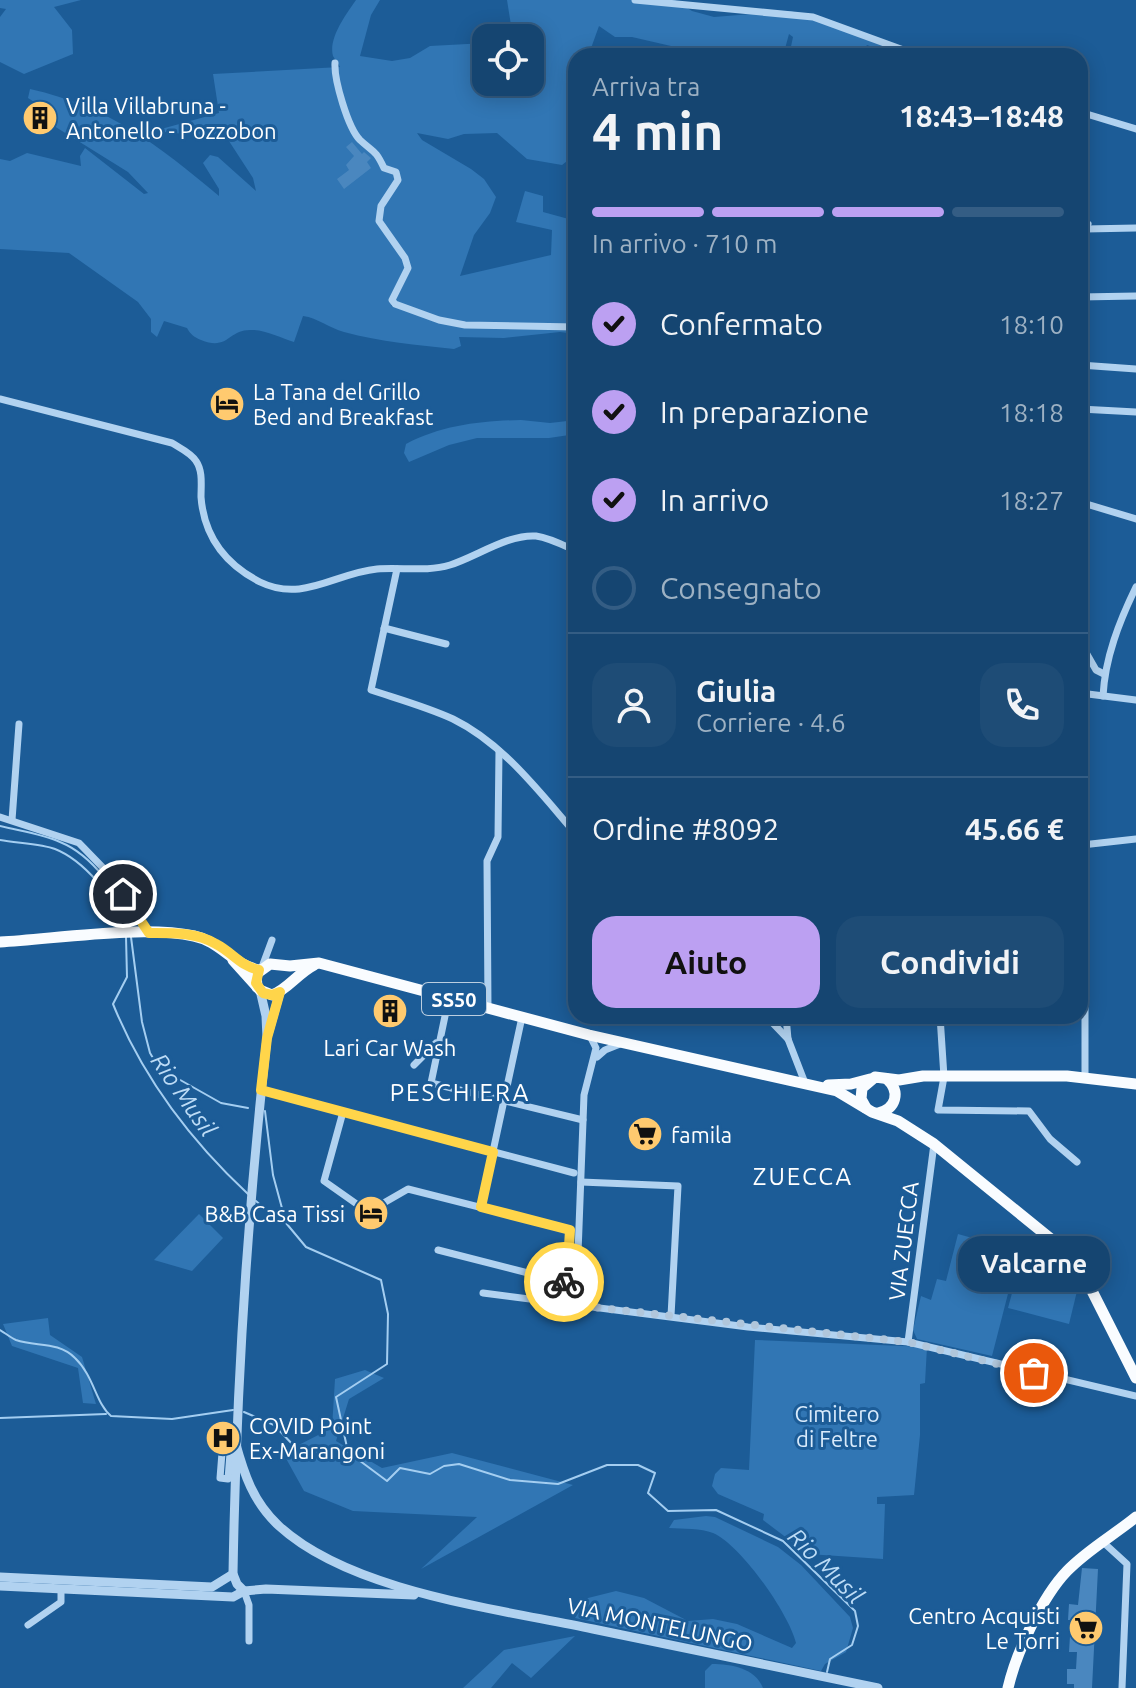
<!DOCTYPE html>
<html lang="it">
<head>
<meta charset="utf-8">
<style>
	body { margin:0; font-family:Ubuntu,sans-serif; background:#1e4c76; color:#f1f3f6; height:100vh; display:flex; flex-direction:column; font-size:30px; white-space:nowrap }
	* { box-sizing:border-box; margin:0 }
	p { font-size:26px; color:#9db1c3 }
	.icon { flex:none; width:44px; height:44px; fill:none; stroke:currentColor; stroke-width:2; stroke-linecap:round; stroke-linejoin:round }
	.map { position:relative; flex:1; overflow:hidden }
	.drawer { position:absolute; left:568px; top:48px; width:520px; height:976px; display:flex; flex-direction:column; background:#154571; border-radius:24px; box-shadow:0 4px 20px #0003,0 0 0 2px #345d84 }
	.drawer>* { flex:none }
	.buttons { position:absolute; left:472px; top:24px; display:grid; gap:16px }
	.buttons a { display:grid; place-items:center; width:72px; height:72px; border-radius:16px; background:#154571; box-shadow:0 4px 20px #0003,0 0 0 2px #345d84; font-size:40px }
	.pin { position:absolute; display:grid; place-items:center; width:68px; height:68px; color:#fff; margin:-34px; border:4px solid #fff; border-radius:50%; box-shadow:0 2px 8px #0007 }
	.courier { position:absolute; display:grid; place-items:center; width:80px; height:80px; margin:-40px; border:6px solid #ffd54a; border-radius:50%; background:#fff; color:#222; box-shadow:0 2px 10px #0007 }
	.bubble { position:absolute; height:56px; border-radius:24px; background:#154571; box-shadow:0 4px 20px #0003,0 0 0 2px #345d84; font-size:26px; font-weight:700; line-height:56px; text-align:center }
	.overview em { font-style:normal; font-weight:700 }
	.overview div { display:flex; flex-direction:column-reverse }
	.overview { display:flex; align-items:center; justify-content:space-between; height:136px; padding:0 24px }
	h1 { font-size:52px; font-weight:700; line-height:60px }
	.bar { display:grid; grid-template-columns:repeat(4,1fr); gap:12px 8px; align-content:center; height:96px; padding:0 24px }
	.bar i { height:10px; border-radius:6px; background:#345d84 }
	.bar .current { background:#bca0f2 }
	.bar p { grid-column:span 4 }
	.line { display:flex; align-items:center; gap:20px; padding:0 24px; border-top:2px solid #345d84 }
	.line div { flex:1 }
	.round { display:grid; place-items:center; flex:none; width:84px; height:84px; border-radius:24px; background:#1e4c76 }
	ol { padding:0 24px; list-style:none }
	li { display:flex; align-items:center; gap:24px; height:88px }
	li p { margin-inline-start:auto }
	li .icon { padding:8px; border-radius:50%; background:#bca0f2; color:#111; stroke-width:4 }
	li:last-child { color:#9db1c3 }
	li i { width:44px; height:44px; border:4px solid #345d84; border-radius:50% }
	.button { display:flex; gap:16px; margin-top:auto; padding:16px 24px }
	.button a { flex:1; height:92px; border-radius:24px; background:#bca0f2; color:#111; font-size:32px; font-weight:700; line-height:92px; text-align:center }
	.button a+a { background:#1e4c76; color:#f1f3f6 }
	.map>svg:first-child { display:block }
</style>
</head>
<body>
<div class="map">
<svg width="1136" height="1688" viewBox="0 0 1136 1688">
	<rect width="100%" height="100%" fill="#1c5c97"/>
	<g fill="#3176b4">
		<polygon points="0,0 81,0 54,7 72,30 73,54 24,74 0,62 0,17 6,9 0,8"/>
		<path d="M356,0H380L371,15L360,56L392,61L410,58L430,46L486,43V82H530V38H513L507,0H675L692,11L714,17L791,11L925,56H897L867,45L860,56H789L793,37L789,34L783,56H695L671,46L632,37H615L599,26L590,51L597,56H576V154L562,165L527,159L497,133L464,134L448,139L417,133L422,140L471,169L484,179L496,197L490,213L474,235L460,276L551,255L552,230L516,222L525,191L543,196V212L576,221V326C531,322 428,332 393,301L391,306L472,326L576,328V334L560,332L504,338L459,337L461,346L454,349C417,345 381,342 344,332C329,328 318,318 303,316L294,342C281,338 264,329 250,330C228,330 228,351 201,340C194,337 191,335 187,328L164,321L157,337L151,332V319L138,302L69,253L0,249V159L10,161L27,153L81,166L80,156L85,148L144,194L148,193L128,172L54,126L56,116L28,98L30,89C110,107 158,145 219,196V189L203,163L210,155L218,157L256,191L253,178L227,138L154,131L219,113L213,74L340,67C338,63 335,60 333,56C328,38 347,13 356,0Z"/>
		<path d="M521,420L550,423L576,420V434L549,438H477L449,445L409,462L404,453L406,444C442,425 481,421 521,420Z"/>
		<polygon points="199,1214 223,1238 192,1271 154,1260"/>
		<polygon points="958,1234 1019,1251 992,1356 917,1339 913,1330 921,1296 931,1300 937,1279 946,1281"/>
		<polygon points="1019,1267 1076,1283 1078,1287 1069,1324 1008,1308"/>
		<polygon points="48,1318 50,1335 82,1357 96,1404 83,1403 78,1368 12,1346 3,1324"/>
		<polygon points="755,1340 927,1347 925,1383 920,1384 920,1435 914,1495 877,1497 877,1504 885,1504 883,1559 808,1554 763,1520 764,1514 718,1494 712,1486 715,1474 721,1468 749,1470"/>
		<polygon points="365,1370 384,1378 349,1399 336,1441 382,1468 452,1453 573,1485 421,1569 477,1517 353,1511 304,1491 283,1453 332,1428 335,1379"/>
		<path d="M706,1516L715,1517L778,1547L801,1565L850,1617L853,1628L846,1652L825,1664L821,1671L575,1618L588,1598L616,1591L644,1598L688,1621L713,1619L737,1624L792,1648L796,1643C789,1614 741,1545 713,1533C701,1528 683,1529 669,1528L674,1520Z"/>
		<polygon points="575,1636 531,1678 512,1663 491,1688 463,1688 504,1650"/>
		<path d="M712,1664C731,1664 755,1668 763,1688H705V1671Z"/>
	</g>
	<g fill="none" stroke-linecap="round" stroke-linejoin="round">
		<g stroke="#a4cef1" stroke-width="2">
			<path d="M0,826C20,831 42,834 60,842C92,855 121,894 129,926"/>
			<path d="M0,840C16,843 42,844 55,849C83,860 116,898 124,927"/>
			<path d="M126,937L127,977L113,1004C143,1078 190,1140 248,1194"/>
			<polyline points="131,937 142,1022 150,1053 159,1068 221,1103 248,1108"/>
			<polyline points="265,1111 273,1175 286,1223"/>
			<polyline points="256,1201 278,1221 286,1223 306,1247 381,1280 388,1314 387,1364 336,1397 348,1452 387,1481 400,1468 430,1474 444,1466 459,1464 510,1480 558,1484 607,1465 638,1465 655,1473 648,1493 668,1511 716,1510 783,1541 855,1611 858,1626 852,1645 830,1659 827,1672"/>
			<path d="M0,1330C5,1333 11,1338 16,1340C36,1347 58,1341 75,1358C94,1376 96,1404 111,1416L172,1419L233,1410"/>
			<polyline points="244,1412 274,1425 297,1449 348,1450"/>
			<polyline points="0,1418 106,1414"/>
		</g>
	</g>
	<g fill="#4a87bf">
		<polygon points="29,105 51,117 44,130 31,122 32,119 24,114"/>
		<polygon points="352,142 362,154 364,152 371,158 367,162 371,168 344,189 337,179 349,170 346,165 354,156 346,147"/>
		<polygon points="1082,1568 1098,1569 1092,1688 1074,1688 1074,1684 1067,1684 1067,1669 1076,1669 1077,1652 1069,1652 1070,1636 1077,1637 1078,1620 1068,1620 1069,1604 1078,1605"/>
	</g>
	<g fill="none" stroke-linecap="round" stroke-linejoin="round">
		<g stroke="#b1d2f0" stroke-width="7">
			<polyline points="635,0 813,17 920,56"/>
			<path d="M335,63C334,80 348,128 360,140C374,153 375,149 384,168L396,172L398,180L381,206L379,221L405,258L408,268L392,300L395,304L439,320L465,325L576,327"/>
			<polyline points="1080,112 1136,129"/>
			<polyline points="1080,219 1088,224 1080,237"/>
			<polyline points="1085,229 1136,228"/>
			<polyline points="1080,297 1136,296"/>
			<polyline points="1080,365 1136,369"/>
			<path d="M0,399L172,443C180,448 191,453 196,461C203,471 201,485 201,497C204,536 225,564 260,582C303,603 335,573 377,569C401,567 427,572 450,565C476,557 508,534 536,536C550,538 563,545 576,551"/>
			<polyline points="1080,409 1136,412"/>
			<polyline points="1080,502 1136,519"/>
			<path d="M397,569L371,690C398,699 427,707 453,719C504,744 540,793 576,834"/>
			<polyline points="384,628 446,644"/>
			<polyline points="1080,642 1096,670 1104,674"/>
			<polyline points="1080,693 1136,700"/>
			<path d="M1103,696C1105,658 1119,622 1136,587"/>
			<polyline points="0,817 79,843 110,875 149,933"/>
			<polyline points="12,820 19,724"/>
			<polyline points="1082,845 1136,839"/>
			<polyline points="262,967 272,940"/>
			<polyline points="449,997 431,1083 583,1120"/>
			<polyline points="488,1008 487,861 498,837 499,751"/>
			<polyline points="766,1016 788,1039"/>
			<polyline points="786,1016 788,1039 805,1083"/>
			<polyline points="940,1016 944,1077 938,1110 1029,1111 1050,1139 1077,1162"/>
			<polyline points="597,1057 605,1050 620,1044"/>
			<polyline points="414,1065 436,1043"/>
			<polyline points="1085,1078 1085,845"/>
			<polyline points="261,1090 574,1173"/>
			<polyline points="343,1112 324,1181 368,1212 408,1189 570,1230 567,1279 559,1288"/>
			<polyline points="581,1182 678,1186 671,1316"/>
			<polyline points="481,1207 522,1017"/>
			<polyline points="438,1250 536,1275 559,1288 565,1304"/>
			<polyline points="483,1293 748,1327 908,1342 1136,1396"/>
			<polyline points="576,1306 584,1095 596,1048 590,1036"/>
			<polyline points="908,1342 934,1144"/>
			<polyline points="231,1441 228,1479 220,1478 223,1440 235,1441"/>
			<polyline points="1104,1543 1127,1564 1122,1688"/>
			<polyline points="244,1591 249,1605 249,1641"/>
			<polyline points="28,1625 61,1602 61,1589"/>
		</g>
		<g stroke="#b1d2f0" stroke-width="9">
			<polyline points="269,1031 280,992"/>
			<path d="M235,1441C244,1474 253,1502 279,1526C351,1592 499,1609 593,1629C688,1648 783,1668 878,1688"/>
			<polyline points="0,1577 212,1587 233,1574"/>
			<polyline points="0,1586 233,1597 244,1591 266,1589 414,1595"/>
			<path d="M244,1591L237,1584L233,1574C236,1394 247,1216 267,1038L266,1016L260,990"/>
		</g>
		<g stroke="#f9fcff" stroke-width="11">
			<path d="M0,942C55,939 141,925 194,936C220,941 233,965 259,970"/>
			<path d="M233,960L260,990L272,995C287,990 298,973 314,965"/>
			<polyline points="257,987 256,974 270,964 290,966 319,963 589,1035 837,1091 872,1112 898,1121 934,1144 1067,1252 1086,1279 1136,1378"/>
			<polyline points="828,1085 851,1084 870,1079"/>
			<polyline points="866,1108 861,1099 862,1088 875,1077 899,1080 923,1076 1067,1076 1136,1084"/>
			<path d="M878,1113C896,1109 901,1092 887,1079"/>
			<path d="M1008,1688C1016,1653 1042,1597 1067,1571C1087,1550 1114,1535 1136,1517"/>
		</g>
	</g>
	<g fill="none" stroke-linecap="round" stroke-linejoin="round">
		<polyline stroke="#b0c6db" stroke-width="8" stroke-dasharray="0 14.4" points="564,1282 559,1288 565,1304 908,1342 1034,1373"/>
		<path stroke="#ffd54a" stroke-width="10" d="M123,894L149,933C171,933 196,932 216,944C232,952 240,966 259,970L256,983L263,993L272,995L280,992L267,1038L261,1090L493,1152L481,1207L570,1230L567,1279L564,1282"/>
	</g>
	<defs>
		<symbol id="building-disc" viewBox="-11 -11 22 22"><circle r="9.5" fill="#ffca6f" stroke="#1c5c97"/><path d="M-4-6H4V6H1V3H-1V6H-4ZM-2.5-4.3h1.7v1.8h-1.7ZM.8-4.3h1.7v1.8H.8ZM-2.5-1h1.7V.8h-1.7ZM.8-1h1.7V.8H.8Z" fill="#111"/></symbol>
		<symbol id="hotel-disc" viewBox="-11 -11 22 22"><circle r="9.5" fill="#ffca6f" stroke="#1c5c97"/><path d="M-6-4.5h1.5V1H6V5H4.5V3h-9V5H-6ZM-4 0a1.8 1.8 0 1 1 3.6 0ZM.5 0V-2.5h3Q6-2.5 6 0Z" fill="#111"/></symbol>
		<symbol id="supermarket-disc" viewBox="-11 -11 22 22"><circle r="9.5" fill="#ffca6f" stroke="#1c5c97"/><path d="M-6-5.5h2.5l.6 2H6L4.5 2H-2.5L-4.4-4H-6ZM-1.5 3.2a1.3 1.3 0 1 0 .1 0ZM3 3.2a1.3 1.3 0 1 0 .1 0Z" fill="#111"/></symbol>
		<symbol id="hospital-disc" viewBox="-11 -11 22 22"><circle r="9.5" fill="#ffca6f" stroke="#1c5c97"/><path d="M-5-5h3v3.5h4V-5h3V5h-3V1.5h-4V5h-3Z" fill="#111"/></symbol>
	</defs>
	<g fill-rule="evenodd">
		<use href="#building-disc" x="20" y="98" width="40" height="40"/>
		<use href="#hotel-disc" x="207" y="384" width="40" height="40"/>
		<use href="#building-disc" x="370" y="991" width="40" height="40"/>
		<use href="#supermarket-disc" x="625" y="1114" width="40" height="40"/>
		<use href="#hotel-disc" x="351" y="1193" width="40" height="40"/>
		<use href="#hospital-disc" x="203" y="1418" width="40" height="40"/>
		<use href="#supermarket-disc" x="1066" y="1608" width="40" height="40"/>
	</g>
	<g text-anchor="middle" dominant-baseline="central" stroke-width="6" stroke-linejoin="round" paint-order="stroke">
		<rect fill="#1c5c97" stroke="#bbcee0" stroke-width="2" x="422" y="983" width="64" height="32" rx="6"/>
		<g font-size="20" font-weight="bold" fill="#fff">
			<text x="454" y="999">SS50</text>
		</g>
		<g font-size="22" fill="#fff" stroke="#1c5c97" text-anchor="start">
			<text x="66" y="105">Villa Villabruna -<tspan x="66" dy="25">Antonello - Pozzobon</tspan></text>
			<text x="253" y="391">La Tana del Grillo<tspan x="253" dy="25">Bed and Breakfast</tspan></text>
			<text x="390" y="1047" text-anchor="middle">Lari Car Wash</text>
			<text x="671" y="1134">famila</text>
			<text x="345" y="1213" text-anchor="end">B&amp;B Casa Tissi</text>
			<text x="249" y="1425">COVID Point<tspan x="249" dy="25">Ex-Marangoni</tspan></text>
			<text x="1060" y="1615" text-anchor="end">Centro Acquisti<tspan x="1060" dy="25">Le Torri</tspan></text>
		</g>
		<g font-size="22" fill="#fff" stroke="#1c5c97">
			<text transform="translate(903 1241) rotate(-83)">VIA ZUECCA</text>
			<text transform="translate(660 1624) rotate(12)">VIA MONTELUNGO</text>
		</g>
		<g font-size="22" fill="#d8eafb" stroke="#1c5c97">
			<text x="837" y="1413">Cimitero<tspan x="837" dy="25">di Feltre</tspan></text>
		</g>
		<g font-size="24" letter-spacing="2" fill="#fff" stroke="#1c5c97">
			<text x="460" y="1092">PESCHIERA</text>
			<text x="803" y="1176">ZUECCA</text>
		</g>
		<g font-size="24" font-style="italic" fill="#bddcf6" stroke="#1c5c97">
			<text transform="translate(184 1095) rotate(55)">Rio Musil</text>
			<text transform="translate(826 1566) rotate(45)">Rio Musil</text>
		</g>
	</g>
</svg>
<div class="buttons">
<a><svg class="icon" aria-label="locate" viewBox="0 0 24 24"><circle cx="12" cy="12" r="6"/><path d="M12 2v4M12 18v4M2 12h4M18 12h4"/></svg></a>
</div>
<div class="pin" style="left:1034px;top:1373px;background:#ea580c"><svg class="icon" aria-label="bag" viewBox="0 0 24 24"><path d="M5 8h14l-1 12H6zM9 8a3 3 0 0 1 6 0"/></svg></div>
<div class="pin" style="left:123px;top:894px;background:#1f2937"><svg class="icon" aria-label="home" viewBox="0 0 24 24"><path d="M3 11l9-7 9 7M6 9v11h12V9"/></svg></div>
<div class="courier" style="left:564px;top:1282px"><svg class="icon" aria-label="bike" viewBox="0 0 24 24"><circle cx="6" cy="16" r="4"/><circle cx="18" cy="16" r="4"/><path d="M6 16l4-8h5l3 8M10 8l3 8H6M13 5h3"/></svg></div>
<div class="bubble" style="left:958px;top:1236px;width:152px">Valcarne</div>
<section class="drawer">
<div class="overview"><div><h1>4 min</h1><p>Arriva tra</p></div><em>18:43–18:48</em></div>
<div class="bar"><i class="current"></i><i class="current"></i><i class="current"></i><i></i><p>In arrivo · 710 m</p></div>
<ol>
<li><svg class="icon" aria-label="check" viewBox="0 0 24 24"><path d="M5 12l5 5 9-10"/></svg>Confermato<p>18:10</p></li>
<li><svg class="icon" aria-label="check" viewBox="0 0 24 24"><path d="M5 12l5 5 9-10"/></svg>In preparazione<p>18:18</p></li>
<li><svg class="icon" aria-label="check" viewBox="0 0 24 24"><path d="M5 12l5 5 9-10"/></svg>In arrivo<p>18:27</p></li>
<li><i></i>Consegnato</li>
</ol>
<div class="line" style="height:144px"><a class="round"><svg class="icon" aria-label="person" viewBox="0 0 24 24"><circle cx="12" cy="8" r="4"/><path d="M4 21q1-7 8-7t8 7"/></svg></a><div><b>Giulia</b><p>Corriere · 4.6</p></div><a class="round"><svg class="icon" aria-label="phone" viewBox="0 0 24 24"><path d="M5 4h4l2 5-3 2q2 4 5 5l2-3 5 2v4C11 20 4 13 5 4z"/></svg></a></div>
<div class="line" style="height:104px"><div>Ordine #8092</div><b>45.66 €</b></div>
<div class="button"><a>Aiuto</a><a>Condividi</a></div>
</section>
</div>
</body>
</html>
